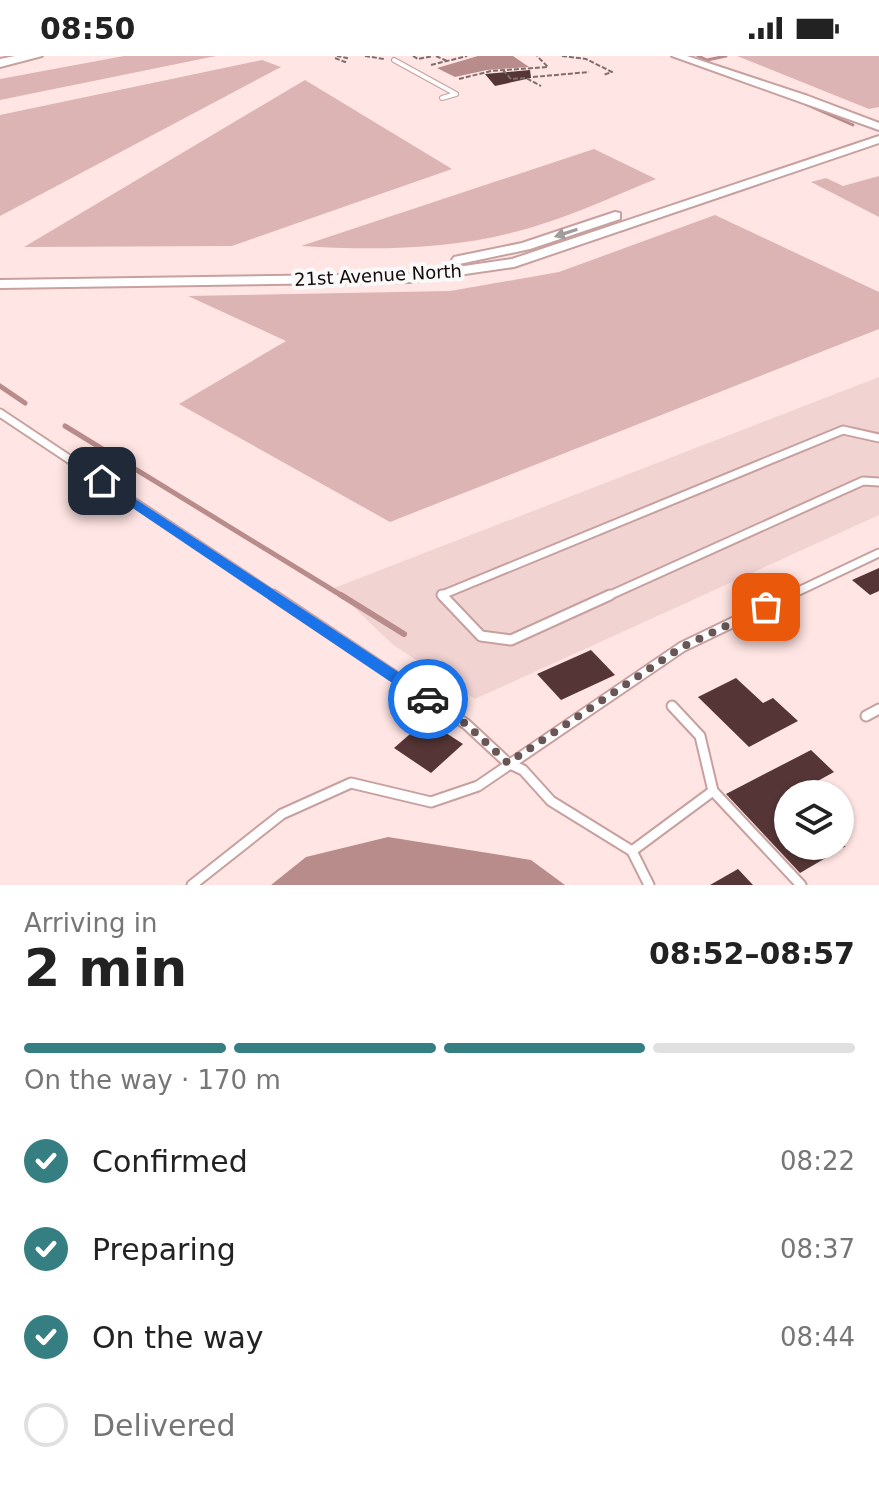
<!DOCTYPE html>
<html lang="en">
<head>
<meta charset="utf-8">
<style>
	body { margin:0; font-family:"DejaVu Sans",sans-serif; background:#f2f2f2; color:#222; height:100vh; display:flex; flex-direction:column; font-size:30px; white-space:nowrap }
	* { box-sizing:border-box; margin:0 }
	p { font-size:26px; color:#767676 }
	.icon { flex:none; width:44px; height:44px; fill:none; stroke:currentColor; stroke-width:2; stroke-linecap:round; stroke-linejoin:round }
	.map { position:relative; height:829px; overflow:hidden }
	.sheet { display:flex; flex-direction:column; background:#fff; flex:1 }
	.sheet>* { flex:none }
	.fabs { position:absolute; left:774px; top:724px; display:grid; gap:16px }
	.fabs a { display:grid; place-items:center; width:80px; height:80px; border-radius:50%; background:#fff; box-shadow:0 2px 6px #0004; font-size:40px }
	.pin { position:absolute; display:grid; place-items:center; width:68px; height:68px; color:#fff; margin:-34px; border-radius:16px; box-shadow:0 4px 12px #0006 }
	.courier { position:absolute; display:grid; place-items:center; width:80px; height:80px; margin:-40px; border:6px solid #1a73e8; border-radius:50%; background:#fff; color:#222; box-shadow:0 2px 10px #0007 }
	.head em { font-style:normal; font-weight:600 }
	.head div { display:flex; flex-direction:column-reverse }
	.head { display:flex; align-items:center; justify-content:space-between; height:136px; padding:0 24px }
	h1 { font-size:52px; font-weight:600; line-height:60px }
	.bar { display:grid; grid-template-columns:repeat(4,1fr); gap:12px 8px; align-content:center; height:96px; padding:0 24px }
	.bar i { height:10px; border-radius:6px; background:#e0e0e0 }
	.bar .active { background:#357e81 }
	.bar p { grid-column:span 4 }
	ol { padding:0 24px; list-style:none }
	li { display:flex; align-items:center; gap:24px; height:88px }
	li p { margin-inline-start:auto }
	li .icon { padding:8px; border-radius:50%; background:#357e81; color:#fff; stroke-width:4 }
	li:last-child { color:#767676 }
	li i { width:44px; height:44px; border:4px solid #e0e0e0; border-radius:50% }
	.status { display:flex; justify-content:space-between; align-items:center; height:56px; padding:0 40px; background:#fff; direction:ltr }
	.status svg { height:22px; fill:currentColor }
	.map>svg:first-child { display:block }
</style>
</head>
<body>
<div class="status"><b>08:50</b><svg viewBox="0 0 49 12"><path d="M0 12V9h3v3zM5 12V6h3v6zM10 12V3h3v9zM15 12V0h3v12zM26 1h20v11H26zM47 4h2v5h-2z"/></svg></div>
<div class="map">
<svg width="879" height="829" viewBox="0 0 879 829">
	<rect width="100%" height="100%" fill="#ffe5e4"/>
	<polygon fill="#f1d3d2" points="879,321 879,459 475,643 392,588 334,532"/>
	<g fill="#dcb4b3">
		<polygon points="124,0 216,0 0,44 0,23"/>
		<polygon points="737,0 879,0 879,51 869,53"/>
		<polygon points="262,4 281,11 0,160 0,59"/>
		<polygon points="305,24 452,113 232,190 24,191"/>
		<path d="M594,93L656,123C618,138 581,156 542,168C464,194 381,195 301,190Z"/>
		<polygon points="879,120 879,161 811,126 826,122 843,130"/>
		<polygon points="715,159 879,236 879,273 390,466 179,348 286,285 188,240 450,235 559,216"/>
	</g>
	<g fill="#b78c8b">
		<polygon points="478,0 513,0 529,11 487,14 455,21 437,12"/>
		<polygon points="388,781 531,804 565,829 271,829 306,801"/>
	</g>
	<g fill="none" stroke-linecap="round" stroke-linejoin="round">
		<g stroke="#b78c8b" stroke-width="3">
			<polyline points="698,0 707,4 726,0"/>
			<polyline points="805,48 853,69"/>
		</g>
		<g stroke="#b78c8b" stroke-width="5">
			<polyline points="0,330 25,347"/>
			<polyline points="65,370 344,541"/>
		</g>
		<polyline stroke="#b78c8b" stroke-width="6" points="341,539 404,578"/>
	</g>
	<g fill="#553535">
		<polygon points="530,14 531,22 495,30 485,18"/>
		<polygon points="879,512 879,535 870,539 852,524"/>
		<polygon points="591,594 615,619 561,644 537,618"/>
		<polygon points="736,622 763,647 773,642 798,665 749,691 698,641"/>
		<polygon points="426,664 463,688 431,717 394,692"/>
		<polygon points="811,694 834,716 814,727 825,738 788,738 788,790 846,790 800,817 726,738"/>
		<polygon points="738,813 753,829 710,829"/>
	</g>
	<g fill="none" stroke-linecap="round" stroke-linejoin="round">
		<defs>
			<polyline id="service-far2" points="394,4 456,38 442,42"/>
			<g id="service-far1">
				<polyline points="0,357 276,541"/>
				<polyline points="444,541 442,539 843,374 879,382"/>
				<polyline points="606,541 863,425 879,426"/>
				<polyline points="786,541 879,497"/>
			</g>
			<g id="service">
				<polyline points="273,539 466,668 508,707 523,714 551,745 632,795 649,829"/>
				<polyline points="442,539 481,580 511,584 610,539"/>
				<polyline points="672,650 700,680 713,735 801,829"/>
				<polyline points="866,660 879,653"/>
				<polyline points="632,795 713,735"/>
				<polyline points="192,829 282,758 351,727 431,746 478,730 682,591 790,539"/>
			</g>
			<g id="tertiary">
				<polygon points="672,0 687,0 808,40 879,67 879,74"/>
				<polygon points="879,80 879,87 514,211 410,226 0,232 0,224 410,218 512,203"/>
				<polygon points="615,156 620,157 620,163 530,193 459,208 452,204 454,201 522,187"/>
			</g>
			<polygon id="trunk" points="15,0 42,0 0,11 0,3"/>
		</defs>
		<use href="#service-far2" stroke="#c7a09f" stroke-width="6"/>
		<use href="#service-far1" stroke="#c7a09f" stroke-width="11"/>
		<use href="#service" stroke="#c7a09f" stroke-width="13"/>
		<use href="#tertiary" stroke="#c7a09f" stroke-width="4"/>
		<use href="#trunk" stroke="#c7a09f" stroke-width="4"/>
		<g stroke="#7f6d6c" stroke-width="2" stroke-dasharray="5 2" stroke-linecap="butt">
			<polyline points="365,0 384,3"/>
			<polyline points="413,0 418,3 433,0"/>
			<polyline points="436,0 447,5"/>
			<polyline points="562,0 586,3 612,16 603,19"/>
			<polyline points="335,2 345,6 347,2 337,0"/>
			<polyline points="431,9 467,0"/>
			<polyline points="503,14 511,23 526,22 541,30"/>
			<polyline points="533,21 589,16"/>
			<polyline points="459,23 491,15 548,11 537,0"/>
		</g>
		<use href="#service-far2" stroke="#fff" stroke-width="4"/>
		<use href="#service-far1" stroke="#fff" stroke-width="7"/>
		<use href="#service" stroke="#fff" stroke-width="9"/>
		<use href="#tertiary" fill="#fff" fill-rule="evenodd"/>
		<use href="#trunk" fill="#fff" fill-rule="evenodd"/>
	</g>
	<defs><path id="oneway-solid" d="M-6-.8H1V-3.2L6.5 0L1 3.2V.8H-6Z" transform="scale(2)"/></defs>
	<use fill="#a29d9d" href="#oneway-solid" transform="translate(566 177) rotate(162)"/>
	<polygon fill="#1a73e8" points="102,421 433,639 433,647 422,647 97,428 97,423"/>
	<g fill="none" stroke-linecap="round" stroke-linejoin="round">
		<polyline stroke="#685656" stroke-width="8" stroke-dasharray="0 14.4" points="428,643 466,668 508,707 682,591 766,551"/>
	</g>
	<g text-anchor="middle" dominant-baseline="central" stroke-width="8" stroke-linejoin="round" paint-order="stroke">
		<g font-size="18" fill="#160909" stroke="#f9f9f9">
			<text transform="translate(378 219) rotate(-3)">21st Avenue North</text>
		</g>
	</g>
</svg>
<div class="fabs">
<a><svg class="icon" aria-label="layers" viewBox="0 0 24 24"><path d="M12 4l9 5-9 5-9-5zM3 14l9 5 9-5"/></svg></a>
</div>
<div class="pin" style="left:766px;top:551px;background:#ea580c"><svg class="icon" aria-label="bag" viewBox="0 0 24 24"><path d="M5 8h14l-1 12H6zM9 8a3 3 0 0 1 6 0"/></svg></div>
<div class="pin" style="left:102px;top:425px;background:#1f2937"><svg class="icon" aria-label="home" viewBox="0 0 24 24"><path d="M3 11l9-7 9 7M6 9v11h12V9"/></svg></div>
<div class="courier" style="left:428px;top:643px"><svg class="icon" aria-label="car" viewBox="0 0 24 24"><path d="M5 17H2v-5l4-1 3-4h7l3 4 3 1v5h-3M9 17h6M6 11h13"/><circle cx="7" cy="17" r="2"/><circle cx="17" cy="17" r="2"/></svg></div>
</div>
<section class="sheet">
<div class="head"><div><h1>2 min</h1><p>Arriving in</p></div><em>08:52–08:57</em></div>
<div class="bar"><i class="active"></i><i class="active"></i><i class="active"></i><i></i><p>On the way · 170 m</p></div>
<ol>
<li><svg class="icon" aria-label="check" viewBox="0 0 24 24"><path d="M5 12l5 5 9-10"/></svg>Confirmed<p>08:22</p></li>
<li><svg class="icon" aria-label="check" viewBox="0 0 24 24"><path d="M5 12l5 5 9-10"/></svg>Preparing<p>08:37</p></li>
<li><svg class="icon" aria-label="check" viewBox="0 0 24 24"><path d="M5 12l5 5 9-10"/></svg>On the way<p>08:44</p></li>
<li><i></i>Delivered</li>
</ol>
</section>
</body>
</html>
